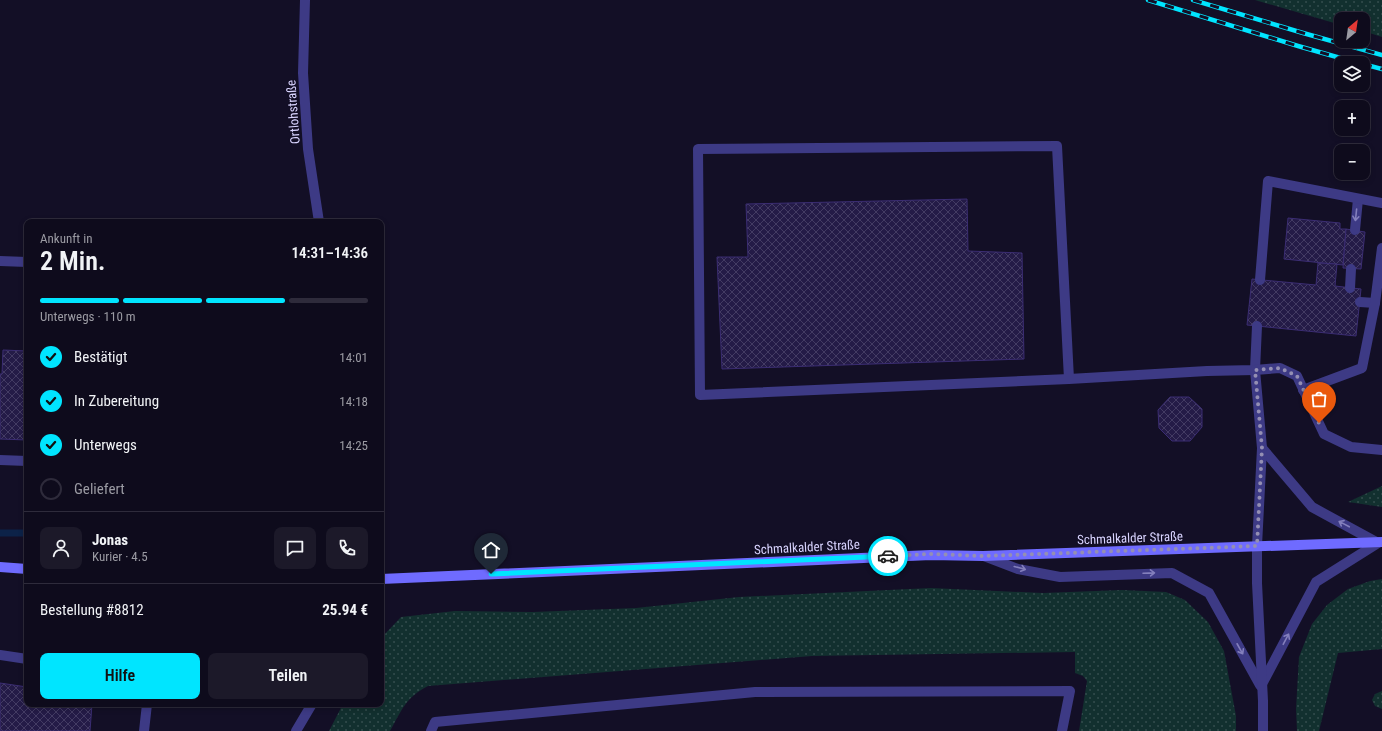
<!DOCTYPE html>
<html lang="de">
<head>
<meta charset="utf-8">
<style>
	body { margin:0; font-family:"Roboto Condensed",sans-serif; background:#1c1929; color:#f1f3f6; height:100vh; display:flex; flex-direction:column; font-size:15px; white-space:nowrap }
	* { box-sizing:border-box; margin:0 }
	p { font-size:13px; color:#9b9ba3 }
	.icon { flex:none; width:22px; height:22px; fill:none; stroke:currentColor; stroke-width:2; stroke-linecap:round; stroke-linejoin:round }
	.map { position:relative; flex:1; overflow:hidden }
	.panel { position:absolute; left:24px; top:219px; width:360px; height:488px; display:flex; flex-direction:column; background:#0e0b1c; border-radius:8px; box-shadow:0 2px 6px #0003,0 0 0 1px #2e2b3b }
	.panel>* { flex:none }
	.needle { width:26px; rotate:29deg }
	.controls { position:absolute; left:1334px; top:12px; display:grid; gap:8px }
	.controls a { display:grid; place-items:center; width:36px; height:36px; border-radius:8px; background:#0e0b1c; box-shadow:0 2px 6px #0003,0 0 0 1px #2e2b3b; font-size:20px }
	.pin { position:absolute; display:grid; place-items:center; width:34px; height:34px; color:#fff; margin:-41px -17px; border-radius:50% 50% 50% 0; rotate:-45deg; box-shadow:0 0 4px #0007 }
	.pin .icon { rotate:45deg }
	.courier { position:absolute; display:grid; place-items:center; width:40px; height:40px; margin:-20px; border:3px solid #00e5ff; border-radius:50%; background:#fff; color:#222; box-shadow:0 1px 5px #0007 }
	.head em { font-style:normal; font-weight:600 }
	.head div { display:flex; flex-direction:column-reverse }
	.head { display:flex; align-items:center; justify-content:space-between; height:68px; padding:0 16px }
	h1 { font-size:26px; font-weight:600; line-height:30px }
	.bar { display:grid; grid-template-columns:repeat(4,1fr); gap:6px 4px; align-content:center; height:48px; padding:0 16px }
	.bar i { height:5px; border-radius:3px; background:#2e2b3b }
	.bar .active { background:#00e5ff }
	.bar p { grid-column:span 4 }
	.line { display:flex; align-items:center; gap:10px; padding:0 16px; border-top:1px solid #2e2b3b }
	.line div { flex:1 }
	.round { display:grid; place-items:center; flex:none; width:42px; height:42px; border-radius:8px; background:#1c1929 }
	ol { padding:0 16px; list-style:none }
	li { display:flex; align-items:center; gap:12px; height:44px }
	li p { margin-inline-start:auto }
	li .icon { padding:4px; border-radius:50%; background:#00e5ff; color:#111; stroke-width:4 }
	li:last-child { color:#9b9ba3 }
	li i { width:22px; height:22px; border:2px solid #2e2b3b; border-radius:50% }
	.primary-button { display:flex; gap:8px; margin-top:auto; padding:8px 16px }
	.primary-button a { flex:1; height:46px; border-radius:8px; background:#00e5ff; color:#111; font-size:16px; font-weight:600; line-height:46px; text-align:center }
	.primary-button a+a { background:#1c1929; color:#f1f3f6 }
	.map>svg:first-child { display:block }
</style>
</head>
<body>
<div class="map">
<svg width="1382" height="731" viewBox="0 0 1382 731">
	<defs>
		<pattern id="grass-dots" width="8" height="8" patternUnits="userSpaceOnUse"><rect width="8" height="8" fill="#12302f"/><path d="M2 2h.1M6 6h.1" fill="none" stroke="#344d4e" stroke-width="1.8" stroke-linecap="round"/></pattern>
		<pattern id="building-cross-hatch" width="8" height="8" patternUnits="userSpaceOnUse"><rect width="8" height="8" fill="#241b47"/><path d="M0 0l8 8M0 8l8-8" fill="none" stroke="#433b63"/></pattern>
	</defs>
	<rect width="100%" height="100%" fill="#130f26"/>
	<g fill="url(#grass-dots)">
		<polygon points="1255,0 1382,0 1382,37 1363,31 1363,19 1341,19 1341,25"/>
		<polygon points="1382,486 1382,507 1348,502"/>
		<polygon points="1382,579 1382,649 1338,653 1319,731 1297,731 1296,709 1299,657 1312,624 1327,605 1348,589 1370,581"/>
		<path d="M931,588L1043,593L1122,590L1166,592L1185,600L1208,622L1224,651L1236,716V731H1079L1087,681L1083,676L1075,673V652L812,656L428,686C405,698 402,710 390,731H329L343,704H381V638L401,617L455,611L533,612L636,608L739,597Z"/>
		<polygon points="1382,691 1382,709 1375,706 1372,700 1375,694"/>
	</g>
	<g fill="none" stroke-linecap="round" stroke-linejoin="round">
		<polyline stroke="#0c2248" stroke-width="7" points="0,533 27,533"/>
	</g>
	<g fill="url(#building-cross-hatch)" stroke="#3b2d73">
		<polygon points="967,199 968,251 1022,253 1024,359 722,369 717,257 748,257 746,204"/>
		<polygon points="1288,218 1340,223 1340,229 1346,229 1343,265 1284,259"/>
		<polygon points="1346,229 1365,232 1361,269 1343,268"/>
		<polygon points="1318,263 1337,264 1335,286 1361,289 1356,336 1247,325 1252,279 1316,285"/>
		<polygon points="3,350 27,351 27,440 0,439 0,374 2,374"/>
		<polygon points="1170,397 1189,397 1202,409 1202,427 1190,441 1172,441 1159,428 1158,410"/>
		<polygon points="0,683 27,687 27,704 92,704 90,731 0,731"/>
	</g>
	<g fill="none" stroke-linecap="round" stroke-linejoin="round">
		<g stroke="#3d3a85" stroke-width="10">
			<polyline points="1355,230 1358,199"/>
			<polyline points="0,261 27,262"/>
			<polyline points="1260,280 1268,181 1382,203"/>
			<polyline points="1350,288 1351,269"/>
			<polyline points="1360,302 1375,303"/>
			<polyline points="1069,379 1057,146 698,149 700,395 1069,379 1207,371 1255,370 1257,326"/>
			<polyline points="1303,390 1362,368 1375,303 1382,248"/>
			<polyline points="0,460 27,461"/>
			<polyline points="0,655 27,659"/>
			<polyline points="144,731 147,704"/>
			<polyline points="431,731 435,722 755,692 1070,691 1062,731"/>
		</g>
		<g stroke="#3d3a85" stroke-width="10">
			<polyline points="305,0 303,73 308,149 319,222"/>
			<polyline points="984,556 1018,569 1060,577 1172,573 1209,593 1260,685"/>
			<polyline points="1261,686 1316,582 1378,543 1312,507 1262,448"/>
			<polyline points="296,731 312,704"/>
			<polyline points="1263,731 1263,701 1257,583 1257,546 1262,448 1255,370 1280,368 1297,376 1324,434 1351,447 1382,450"/>
		</g>
		<g stroke="#6f6bff" stroke-width="10">
			<polyline points="0,567 27,569"/>
			<polyline points="381,579 931,555 983,556 1382,542"/>
		</g>
		<defs>
			<g id="rail">
				<polyline points="1148,0 1298,46 1358,63"/>
				<polyline points="1193,0 1303,33 1382,55"/>
				<polyline points="1363,64 1382,69"/>
			</g>
		</defs>
		<use href="#rail" stroke="#00e5ff" stroke-width="4.5"/>
		<use href="#rail" stroke="#130f26" stroke-width="3" stroke-dasharray="9" stroke-linecap="butt"/>
	</g>
	<defs><path id="oneway-shaft" d="M-6 0H5M1.5-3L5.5 0L1.5 3" fill="none" stroke-width="1.6" stroke-linecap="round" stroke-linejoin="round"/></defs>
	<g stroke="#837fbc">
		<use href="#oneway-shaft" transform="translate(1356 215) rotate(96)"/>
		<use href="#oneway-shaft" transform="translate(1344 524) rotate(-152)"/>
		<use href="#oneway-shaft" transform="translate(1020 568) rotate(15)"/>
		<use href="#oneway-shaft" transform="translate(1149 573) rotate(-2)"/>
		<use href="#oneway-shaft" transform="translate(1286 639) rotate(-62)"/>
		<use href="#oneway-shaft" transform="translate(1240 649) rotate(61)"/>
	</g>
	<g fill="none" stroke-linecap="round" stroke-linejoin="round">
		<polyline stroke="#948fb3" stroke-width="4" stroke-dasharray="0 7.2" points="888,556 931,554 983,556 1257,546 1262,448 1255,370 1280,368 1297,376 1319,423"/>
		<polyline stroke="#00e5ff" stroke-width="5" points="491,574 888,556"/>
	</g>
	<g text-anchor="middle" dominant-baseline="central" stroke-width="3" stroke-linejoin="round" paint-order="stroke">
		<g font-size="13" fill="#d9d4ff" stroke="#130f26">
			<text transform="translate(293 112) rotate(-94)">Ortlohstraße</text>
			<text transform="translate(1130 538) rotate(-2)">Schmalkalder Straße</text>
			<text transform="translate(807 547) rotate(-3)">Schmalkalder Straße</text>
		</g>
	</g>
</svg>
<div class="controls">
<a><svg class="needle" viewBox="-14 -14 28 28"><path d="M0-13l5 13h-10z" fill="#e53935"/><path d="M0 13l5-13h-10z" fill="#9b9ba3"/></svg></a>
<a><svg class="icon" aria-label="layers" viewBox="0 0 24 24"><path d="M12 4l9 5-9 5-9-5zM3 14l9 5 9-5"/></svg></a>
<a>+</a>
<a>−</a>
</div>
<div class="pin" style="left:1319px;top:423px;background:#ea580c"><svg class="icon" aria-label="bag" viewBox="0 0 24 24"><path d="M5 8h14l-1 12H6zM9 8a3 3 0 0 1 6 0"/></svg></div>
<div class="pin" style="left:491px;top:574px;background:#1f2937"><svg class="icon" aria-label="home" viewBox="0 0 24 24"><path d="M3 11l9-7 9 7M6 9v11h12V9"/></svg></div>
<div class="courier" style="left:888px;top:556px"><svg class="icon" aria-label="car" viewBox="0 0 24 24"><path d="M5 17H2v-5l4-1 3-4h7l3 4 3 1v5h-3M9 17h6M6 11h13"/><circle cx="7" cy="17" r="2"/><circle cx="17" cy="17" r="2"/></svg></div>
<section class="panel">
<div class="head"><div><h1>2 Min.</h1><p>Ankunft in</p></div><em>14:31–14:36</em></div>
<div class="bar"><i class="active"></i><i class="active"></i><i class="active"></i><i></i><p>Unterwegs · 110 m</p></div>
<ol>
<li><svg class="icon" aria-label="check" viewBox="0 0 24 24"><path d="M5 12l5 5 9-10"/></svg>Bestätigt<p>14:01</p></li>
<li><svg class="icon" aria-label="check" viewBox="0 0 24 24"><path d="M5 12l5 5 9-10"/></svg>In Zubereitung<p>14:18</p></li>
<li><svg class="icon" aria-label="check" viewBox="0 0 24 24"><path d="M5 12l5 5 9-10"/></svg>Unterwegs<p>14:25</p></li>
<li><i></i>Geliefert</li>
</ol>
<div class="line" style="height:72px"><a class="round"><svg class="icon" aria-label="person" viewBox="0 0 24 24"><circle cx="12" cy="8" r="4"/><path d="M4 21q1-7 8-7t8 7"/></svg></a><div><b>Jonas</b><p>Kurier · 4.5</p></div><a class="round"><svg class="icon" aria-label="chat" viewBox="0 0 24 24"><path d="M4 5h16v11H9l-5 4z"/></svg></a><a class="round"><svg class="icon" aria-label="phone" viewBox="0 0 24 24"><path d="M5 4h4l2 5-3 2q2 4 5 5l2-3 5 2v4C11 20 4 13 5 4z"/></svg></a></div>
<div class="line" style="height:52px"><div>Bestellung #8812</div><b>25.94 €</b></div>
<div class="primary-button"><a>Hilfe</a><a>Teilen</a></div>
</section>
</div>
</body>
</html>
